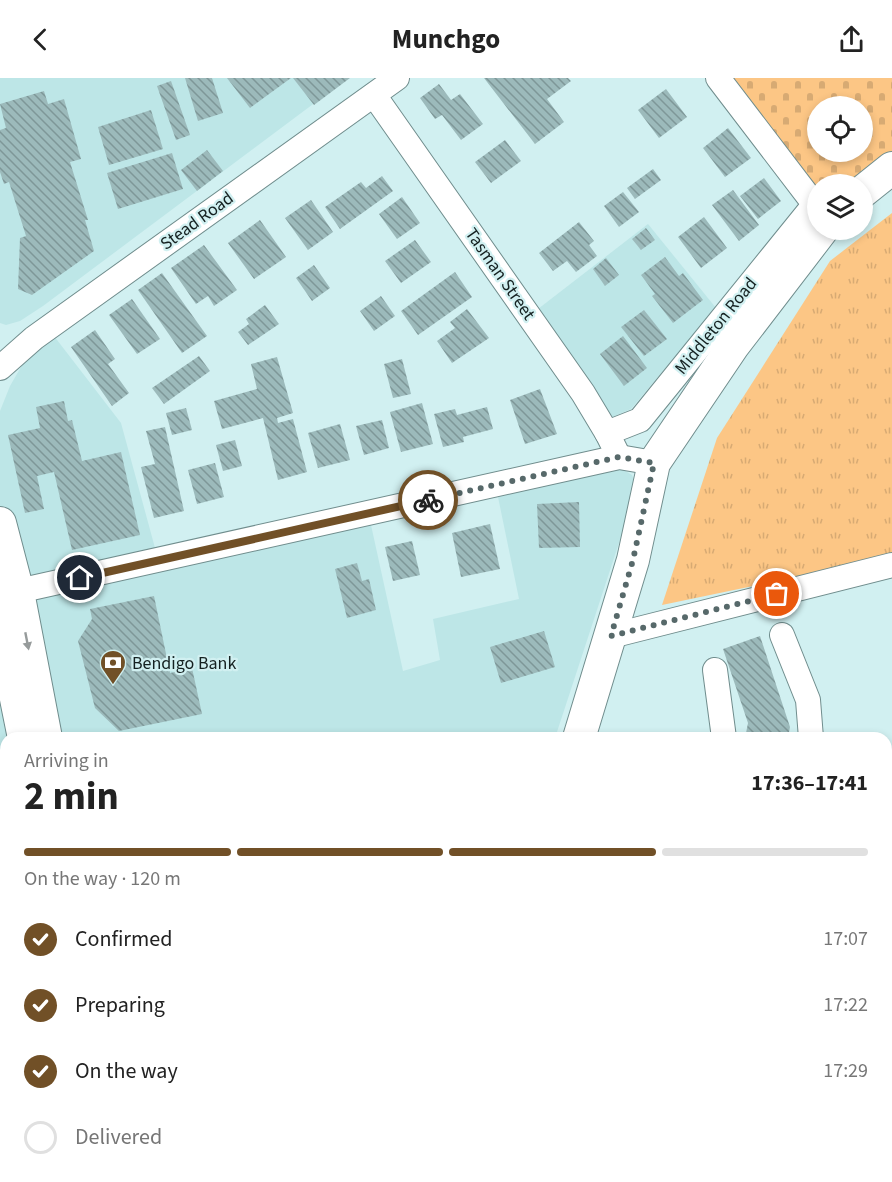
<!DOCTYPE html>
<html lang="en">
<head>
<meta charset="utf-8">
<style>
	body { margin:0; font-family:"Source Sans 3",sans-serif; background:#f2f2f2; color:#222; height:100vh; display:flex; flex-direction:column; font-size:22px; white-space:nowrap }
	* { box-sizing:border-box; margin:0 }
	p { font-size:20px; color:#767676 }
	.icon { flex:none; width:33px; height:33px; fill:none; stroke:currentColor; stroke-width:2; stroke-linecap:round; stroke-linejoin:round }
	.map { position:relative; flex:1; overflow:hidden }
	.drawer { position:absolute; left:0px; top:654px; width:892px; height:450px; display:flex; flex-direction:column; background:#fff; border-radius:18px 18px 0 0; box-shadow:0 3px 9px #0003 }
	.drawer>* { flex:none }
	.fabs { position:absolute; left:807px; top:18px; display:grid; gap:12px }
	.fabs a { display:grid; place-items:center; width:66px; height:66px; border-radius:50%; background:#fff; box-shadow:0 3px 9px #0003; font-size:30px }
	.pin { position:absolute; display:grid; place-items:center; width:51px; height:51px; color:#fff; margin:-26px; border:3px solid #fff; border-radius:50%; box-shadow:0 2px 6px #0007 }
	.courier { position:absolute; display:grid; place-items:center; width:60px; height:60px; margin:-30px; border:4px solid #715027; border-radius:50%; background:#fff; color:#222; box-shadow:0 2px 8px #0007 }
	.overview em { font-style:normal; font-weight:700 }
	.overview div { display:flex; flex-direction:column-reverse }
	.overview { display:flex; align-items:center; justify-content:space-between; height:102px; padding:0 24px }
	h1 { font-size:39px; font-weight:700; line-height:45px }
	.bar { display:grid; grid-template-columns:repeat(4,1fr); gap:9px 6px; align-content:center; height:72px; padding:0 24px }
	.bar i { height:8px; border-radius:4px; background:#e0e0e0 }
	.bar .selected { background:#715027 }
	.bar p { grid-column:span 4 }
	ol { padding:0 24px; list-style:none }
	li { display:flex; align-items:center; gap:18px; height:66px }
	li p { margin-inline-start:auto }
	li .icon { padding:6px; border-radius:50%; background:#715027; color:#fff; stroke-width:4 }
	li:last-child { color:#767676 }
	li i { width:33px; height:33px; border:3px solid #e0e0e0; border-radius:50% }
	header { display:flex; justify-content:space-between; align-items:center; height:78px; padding:0 24px; background:#fff; font-size:27px; font-weight:700 }
	.map>svg:first-child { display:block }
</style>
</head>
<body>
<header><svg class="icon" aria-label="back" viewBox="0 0 24 24"><path d="M15 5l-7 7 7 7"/></svg>Munchgo<svg class="icon" aria-label="share" viewBox="0 0 24 24"><path d="M12 15V3M7 8l5-5 5 5M5 13v7h14v-7"/></svg></header>
<div class="map">
<svg width="892" height="1104" viewBox="0 0 892 1104">
	<defs>
		<pattern id="grass-tufts" width="24" height="20" patternUnits="userSpaceOnUse" patternTransform="scale(1.5)"><rect width="24" height="20" fill="#fcc685"/><path d="M3 7l-1-3M5 7V3M7 7l1-3M15 17l-1-3M17 17v-4M19 17l1-3" fill="none" stroke="#d7aa73"/></pattern>
		<pattern id="cemetery-stones" width="16" height="16" patternUnits="userSpaceOnUse" patternTransform="scale(1.5)"><rect width="16" height="16" fill="#fcc685"/><path d="M2 7V4a2 2 0 0 1 4 0v3zM10 15v-3a2 2 0 0 1 4 0v3z" fill="#d7aa73"/></pattern>
		<pattern id="building-back-hatch" width="6" height="6" patternUnits="userSpaceOnUse" patternTransform="scale(1.5)"><rect width="6" height="6" fill="#9cbabb"/><path d="M-1 5l2 2M0 0l6 6M5-1l2 2" fill="none" stroke="#7e9798"/></pattern>
	</defs>
	<rect width="100%" height="100%" fill="#d1f0f1"/>
	<g fill="#bde6e7">
		<polygon points="0,0 348,0 43,228 20,243 6,247 0,245"/>
		<polygon points="648,146 716,230 631,331 612,339 538,231"/>
		<polygon points="54,258 121,345 161,492 371,447 403,593 440,582 433,541 519,521 498,419 610,391 622,391 632,397 637,410 555,660 6,660 6,1098 501,1098 503,1104 0,1104 0,333 10,308 25,282"/>
	</g>
	<polygon fill="url(#grass-tufts)" points="892,135 892,479 662,527 717,360 830,183"/>
	<path fill="url(#cemetery-stones)" fill-rule="evenodd" d="M730,0H892V77L855,106H818L817,120ZM818,28H862V74H818Z"/>
	<g fill="url(#building-back-hatch)">
		<polygon points="185,0 212,0 223,35 198,43"/>
		<polygon points="227,0 291,0 250,30"/>
		<polygon points="293,0 350,0 314,27"/>
		<polygon points="484,0 568,0 571,3 547,21 564,44 535,66"/>
		<polygon points="171,3 190,57 176,62 157,8"/>
		<polygon points="439,6 451,22 460,16 483,46 461,62 442,37 435,41 420,20"/>
		<polygon points="666,11 687,39 659,60 638,32"/>
		<polygon points="44,13 48,26 64,21 81,81 70,84 88,142 85,142 94,173 32,217 18,211 20,160 26,158 9,104 4,106 0,94 0,52 6,50 0,26"/>
		<polygon points="151,32 163,71 109,87 98,49"/>
		<polygon points="728,50 751,80 725,99 703,70"/>
		<polygon points="505,62 521,83 491,105 475,84"/>
		<polygon points="207,72 223,93 197,113 181,92"/>
		<polygon points="172,75 183,111 118,131 107,95"/>
		<polygon points="653,91 661,102 635,121 627,110"/>
		<polygon points="382,98 393,113 340,151 325,129 361,104 366,110"/>
		<polygon points="764,100 781,123 758,141 740,118"/>
		<polygon points="733,112 759,147 739,163 712,127"/>
		<polygon points="623,114 639,134 619,149 604,128"/>
		<polygon points="402,119 420,145 397,161 379,136"/>
		<polygon points="311,122 333,154 308,172 285,140"/>
		<polygon points="704,139 727,170 701,190 678,159"/>
		<polygon points="260,142 286,179 254,201 228,165"/>
		<polygon points="579,144 594,163 589,167 597,178 576,194 567,183 553,193 539,175"/>
		<polygon points="646,150 655,162 641,172 632,161"/>
		<polygon points="415,162 431,184 401,205 385,183"/>
		<polygon points="204,167 237,212 214,228 208,218 196,226 171,190"/>
		<polygon points="665,179 679,198 683,195 703,222 673,245 652,218 655,216 641,197"/>
		<polygon points="606,180 619,197 605,208 593,191"/>
		<polygon points="314,187 330,210 312,223 296,200"/>
		<polygon points="455,194 472,219 418,257 401,233"/>
		<polygon points="162,195 207,258 182,275 138,212"/>
		<polygon points="381,218 395,238 374,253 360,233"/>
		<polygon points="132,221 160,261 137,276 109,237"/>
		<polygon points="265,227 279,246 248,267 238,254 249,246 246,241"/>
		<polygon points="467,231 489,260 452,285 437,263 455,250 450,244"/>
		<polygon points="644,232 667,261 644,278 621,249"/>
		<polygon points="95,252 115,281 108,286 129,315 112,328 71,269"/>
		<polygon points="623,258 647,290 624,308 600,276"/>
		<polygon points="199,278 210,293 164,326 152,310"/>
		<polygon points="277,279 293,335 277,340 278,345 293,341 307,394 278,402 263,340 222,351 214,323 257,311 251,286"/>
		<polygon points="402,281 411,316 393,320 384,286"/>
		<polygon points="540,311 557,356 525,366 510,322"/>
		<polygon points="64,323 68,343 72,342 82,383 121,374 140,457 72,472 54,394 37,398 44,431 25,435 8,357 40,350 36,329"/>
		<polygon points="422,325 433,366 401,374 390,334"/>
		<polygon points="487,329 493,351 463,359 464,364 443,369 434,336 455,331 457,337"/>
		<polygon points="186,330 192,352 172,357 166,335"/>
		<polygon points="382,342 389,370 364,377 356,348"/>
		<polygon points="340,346 350,382 318,390 308,355"/>
		<polygon points="165,349 184,433 154,440 141,389 155,386 146,353"/>
		<polygon points="235,362 242,388 223,393 216,367"/>
		<polygon points="215,385 224,419 197,426 188,392"/>
		<polygon points="579,424 580,469 539,470 537,426"/>
		<polygon points="490,446 500,491 461,499 452,455"/>
		<polygon points="412,463 420,497 393,503 385,469"/>
		<polygon points="357,485 362,503 369,501 376,532 347,540 335,491"/>
		<polygon points="154,518 170,595 192,590 202,636 119,653 95,630 78,563 92,541 90,531"/>
		<polygon points="544,553 555,589 501,605 490,569"/>
		<polygon points="760,558 790,649 788,660 745,660 748,645 723,571"/>
		<polygon points="5,834 6,838 6,952 0,950 0,836"/>
		<polygon points="0,1018 6,1021 6,1098 75,1098 77,1104 0,1104"/>
		<polygon points="173,1098 275,1098 272,1104 174,1104"/>
		<polygon points="340,1098 399,1098 397,1104 338,1104"/>
		<polygon points="535,1098 572,1098 574,1104 534,1104 532,1099"/>
		<polygon points="643,1098 696,1098 698,1104 645,1104"/>
		<polygon points="727,1098 768,1098 768,1104 728,1104"/>
	</g>
	<g fill="none" stroke-linecap="round" stroke-linejoin="round">
		<defs>
			<g id="minor">
				<polyline points="718,0 818,131"/>
				<polyline points="374,17 583,315 607,355 619,379"/>
				<polyline points="0,290 34,260 397,0"/>
				<polyline points="607,355 640,342 814,127"/>
				<polyline points="0,517 619,379 654,385"/>
				<polyline points="782,557 808,622 811,660"/>
				<polyline points="611,558 892,487"/>
				<polyline points="715,592 724,660"/>
				<polyline points="886,782 892,753"/>
				<polyline points="0,979 6,981"/>
			</g>
			<g id="major">
				<polyline points="862,114 892,90"/>
				<polyline points="0,445 18,514 46,660"/>
				<polyline points="0,542 24,660"/>
				<polyline points="579,660 633,482 654,385 733,268 822,152"/>
				<polyline points="113,1098 115,1104"/>
				<polyline points="483,1098 485,1104"/>
			</g>
		</defs>
		<use href="#minor" stroke="#708d8d" stroke-width="26"/>
		<use href="#major" stroke="#708d8d" stroke-width="34"/>
		<use href="#minor" stroke="#fff" stroke-width="24"/>
		<use href="#major" stroke="#fff" stroke-width="32"/>
	</g>
	<defs><path id="oneway-solid" d="M-6-.8H1V-3.2L6.5 0L1 3.2V.8H-6Z" transform="scale(1.5)"/></defs>
	<use fill="#969b9b" href="#oneway-solid" transform="translate(27 563) rotate(79)"/>
	<g fill="none" stroke-linecap="round" stroke-linejoin="round">
		<polyline stroke="#57696a" stroke-width="6" stroke-dasharray="0 10.8" points="428,422 619,379 654,385 633,482 611,558 777,516"/>
		<polyline stroke="#715027" stroke-width="8" points="80,500 428,422"/>
	</g>
	<defs>
		<symbol id="bank-pin" viewBox="-11 -11 22 30"><path d="M0 17L-7.5 6A9.5 9.5 0 1 1 7.5 6Z" fill="#715027" stroke="#d1f0f1"/><path d="M-6-4H6V4H-6ZM0-2.3a2.3 2.3 0 1 0 0 4.6a2.3 2.3 0 1 0 0-4.6Z" fill="#fff"/></symbol>
	</defs>
	<g fill-rule="evenodd">
		<use href="#bank-pin" x="98" y="570" width="30" height="40"/>
	</g>
	<g text-anchor="middle" dominant-baseline="central" stroke-width="4.5" stroke-linejoin="round" paint-order="stroke">
		<g font-size="18" fill="#152121" stroke="#d1f0f1">
			<text transform="translate(197 143) rotate(-36)">Stead Road</text>
			<text transform="translate(500 196) rotate(55)">Tasman Street</text>
			<text transform="translate(716 248) rotate(-51)">Middleton Road</text>
		</g>
		<g font-size="18" fill="#152121" stroke="#d1f0f1" text-anchor="start">
			<text x="132" y="585">Bendigo Bank</text>
		</g>
	</g>
</svg>
<div class="fabs">
<a><svg class="icon" aria-label="locate" viewBox="0 0 24 24"><circle cx="12" cy="12" r="6"/><path d="M12 2v4M12 18v4M2 12h4M18 12h4"/></svg></a>
<a><svg class="icon" aria-label="layers" viewBox="0 0 24 24"><path d="M12 4l9 5-9 5-9-5zM3 14l9 5 9-5"/></svg></a>
</div>
<div class="pin" style="left:777px;top:516px;background:#ea580c"><svg class="icon" aria-label="bag" viewBox="0 0 24 24"><path d="M5 8h14l-1 12H6zM9 8a3 3 0 0 1 6 0"/></svg></div>
<div class="pin" style="left:80px;top:500px;background:#1f2937"><svg class="icon" aria-label="home" viewBox="0 0 24 24"><path d="M3 11l9-7 9 7M6 9v11h12V9"/></svg></div>
<div class="courier" style="left:428px;top:422px"><svg class="icon" aria-label="bike" viewBox="0 0 24 24"><circle cx="6" cy="16" r="4"/><circle cx="18" cy="16" r="4"/><path d="M6 16l4-8h5l3 8M10 8l3 8H6M13 5h3"/></svg></div>
<section class="drawer">
<div class="overview"><div><h1>2 min</h1><p>Arriving in</p></div><em>17:36–17:41</em></div>
<div class="bar"><i class="selected"></i><i class="selected"></i><i class="selected"></i><i></i><p>On the way · 120 m</p></div>
<ol>
<li><svg class="icon" aria-label="check" viewBox="0 0 24 24"><path d="M5 12l5 5 9-10"/></svg>Confirmed<p>17:07</p></li>
<li><svg class="icon" aria-label="check" viewBox="0 0 24 24"><path d="M5 12l5 5 9-10"/></svg>Preparing<p>17:22</p></li>
<li><svg class="icon" aria-label="check" viewBox="0 0 24 24"><path d="M5 12l5 5 9-10"/></svg>On the way<p>17:29</p></li>
<li><i></i>Delivered</li>
</ol>
</section>
</div>
</body>
</html>
